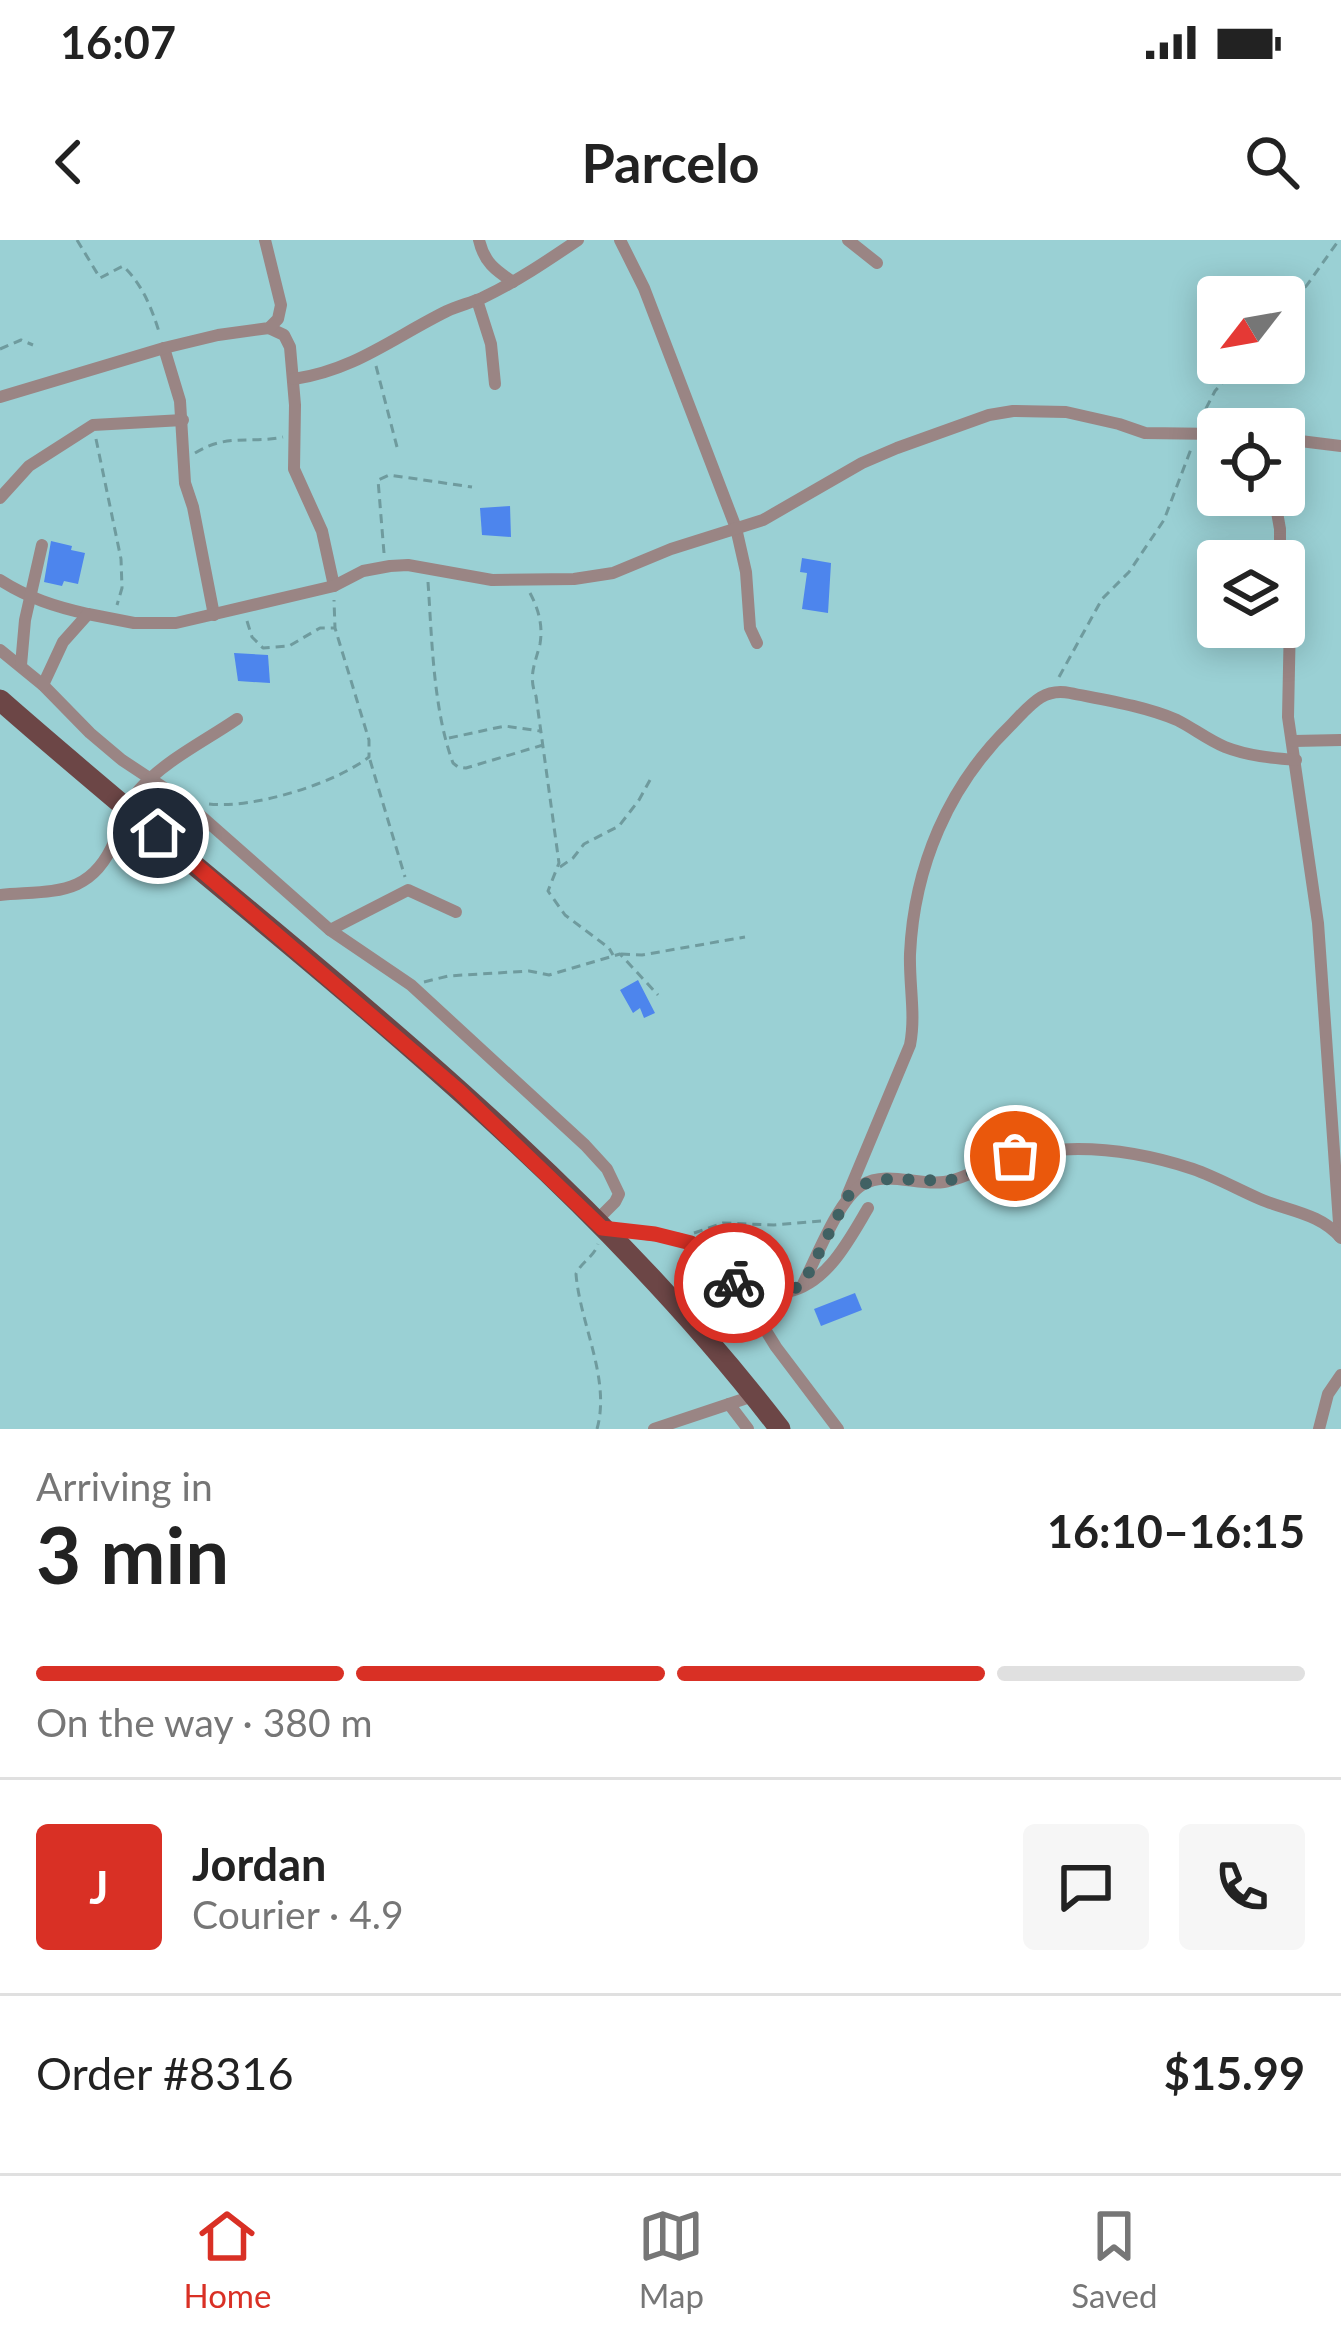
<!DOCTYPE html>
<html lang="en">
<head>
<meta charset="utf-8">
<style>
	body { margin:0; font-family:Lato,sans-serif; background:#f6f6f6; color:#222; height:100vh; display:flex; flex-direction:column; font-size:45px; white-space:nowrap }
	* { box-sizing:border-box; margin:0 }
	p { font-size:39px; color:#767676 }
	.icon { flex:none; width:66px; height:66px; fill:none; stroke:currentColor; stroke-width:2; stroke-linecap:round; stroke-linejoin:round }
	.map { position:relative; height:1189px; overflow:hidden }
	.side { display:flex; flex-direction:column; background:#fff; flex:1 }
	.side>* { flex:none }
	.needle { width:78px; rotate:239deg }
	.buttons { position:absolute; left:1197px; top:36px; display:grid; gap:24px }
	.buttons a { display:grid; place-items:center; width:108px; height:108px; border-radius:12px; background:#fff; box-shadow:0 6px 30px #0003; font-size:60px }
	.pin { position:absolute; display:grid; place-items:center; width:102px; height:102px; color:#fff; margin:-51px; border:6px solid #fff; border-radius:50%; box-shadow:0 3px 12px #0007 }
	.courier { position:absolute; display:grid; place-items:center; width:120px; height:120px; margin:-60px; border:9px solid #d93025; border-radius:50%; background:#fff; color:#222; box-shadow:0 3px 15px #0007 }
	.headline em { font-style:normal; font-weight:700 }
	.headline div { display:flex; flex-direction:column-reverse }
	.headline { display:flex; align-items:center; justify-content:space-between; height:204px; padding:0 36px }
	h1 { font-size:78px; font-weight:700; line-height:90px }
	.bar { display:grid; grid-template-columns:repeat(4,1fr); gap:18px 12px; align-content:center; height:144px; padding:0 36px }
	.bar i { height:15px; border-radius:9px; background:#e0e0e0 }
	.bar .current { background:#d93025 }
	.bar p { grid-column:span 4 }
	.line { display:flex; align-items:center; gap:30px; padding:0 36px; border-top:3px solid #e0e0e0 }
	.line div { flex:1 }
	.round { display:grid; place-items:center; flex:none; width:126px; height:126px; border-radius:12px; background:#f6f6f6 }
	.status { display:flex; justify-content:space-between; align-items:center; height:84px; padding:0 60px; background:#fff; direction:ltr }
	.status svg { height:33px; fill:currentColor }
	header { display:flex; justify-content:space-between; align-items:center; height:156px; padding:0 36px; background:#fff; font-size:54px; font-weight:700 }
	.tabs { display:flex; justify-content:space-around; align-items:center; height:168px; border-top:3px solid #e0e0e0; background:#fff; font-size:33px; color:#767676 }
	.tabs a { display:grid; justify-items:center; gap:6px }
	.tabs .current { color:#d93025 }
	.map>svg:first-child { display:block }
</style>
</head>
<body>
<div class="status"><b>16:07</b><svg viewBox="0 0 49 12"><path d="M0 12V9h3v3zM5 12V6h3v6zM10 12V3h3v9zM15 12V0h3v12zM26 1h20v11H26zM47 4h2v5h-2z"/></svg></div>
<header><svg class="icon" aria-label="back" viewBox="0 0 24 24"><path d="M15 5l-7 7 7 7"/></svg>Parcelo<svg class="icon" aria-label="search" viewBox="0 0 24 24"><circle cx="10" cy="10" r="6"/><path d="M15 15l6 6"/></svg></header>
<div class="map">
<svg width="1341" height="1189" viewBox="0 0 1341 1189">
	<rect width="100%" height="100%" fill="#9ad0d4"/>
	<g fill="#4d85ed">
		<polygon points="510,266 511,297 482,295 480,268"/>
		<polygon points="51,301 72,306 71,310 85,313 78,344 64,341 62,346 44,342"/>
		<polygon points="802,318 831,323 828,373 802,369 807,333 800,332"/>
		<polygon points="234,413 268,415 270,443 238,441"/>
		<polygon points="638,740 655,773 644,778 640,768 633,773 620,750"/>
		<polygon points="855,1053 862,1070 821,1086 814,1069"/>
	</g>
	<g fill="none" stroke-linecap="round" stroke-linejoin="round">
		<g stroke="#6f9b9e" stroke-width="3" stroke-dasharray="9 6" stroke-linecap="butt">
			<path d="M77,0L100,38L123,26C143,45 152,69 160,95"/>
			<polyline points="1284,69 1307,45 1339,0"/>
			<polyline points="0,109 21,100 33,105"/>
			<polyline points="376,126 397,207"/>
			<polyline points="1199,182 1215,151 1240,123"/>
			<polyline points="96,199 121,319 122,348 117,365"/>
			<path d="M195,213C228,193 248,204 283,197"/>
			<polyline points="384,313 378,240 389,235 472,247"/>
			<path d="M428,342C432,399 433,469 453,523L458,527L466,528L543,505"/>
			<path d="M530,353C539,370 543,386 540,404C535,424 528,436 536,456L559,623L548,651L565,675L609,708L613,715"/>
			<polyline points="247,381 252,397 263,408 289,406 320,388 335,388"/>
			<polyline points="1059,437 1102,359 1129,332 1164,280 1191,209"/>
			<polyline points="449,498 505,486 540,491"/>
			<polyline points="370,520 405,637"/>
			<path d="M209,564C253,569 334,544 369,517V500L335,388L334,360"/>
			<polyline points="560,627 573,618 584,604 619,586 639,560 650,540"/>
			<polyline points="621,714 642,715 745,697"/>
			<polyline points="424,742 448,736 529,731 549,735 620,714 658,755"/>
			<polyline points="694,993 723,983 774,985 821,981"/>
			<path d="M597,1189C611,1139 580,1084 576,1034C581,1022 594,1017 598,1004"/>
		</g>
		<g stroke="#9a8584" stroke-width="12">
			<path d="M479,0C484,22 495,30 513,42"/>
			<polyline points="620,0 644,48 736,288 746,332 750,388 757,403"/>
			<polyline points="848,0 877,23"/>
			<polyline points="477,60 491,104 495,144"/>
			<polyline points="269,88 284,95 290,107 295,165 294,229 322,291 334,346"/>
			<polyline points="164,108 180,161 185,243 193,267 214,375"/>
			<path d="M294,139C355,130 394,97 447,71C458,66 470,63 482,58C516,42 547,21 578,0"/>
			<polyline points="0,157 164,108 218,95 269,88 278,79 281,65 265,0"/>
			<polyline points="1284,199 1341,206"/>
			<polyline points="1274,255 1280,289 1280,321"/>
			<polyline points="0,258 29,226 93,185 183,180"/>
			<path d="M0,340C28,358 56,367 88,374"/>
			<polyline points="1284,342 1290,379 1288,477 1318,683 1340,997"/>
			<polyline points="0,410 43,445 90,493 122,520 184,561 330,690 411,745 585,905 607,929 619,954 615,962 596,981"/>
			<polyline points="21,425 25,380 42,305"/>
			<polyline points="43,445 63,402 88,374 134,383 176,383 334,346 363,331 390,326 408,325 492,340 574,339 613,333 671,309 763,280 862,223 897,208 989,175 1013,171 1066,172 1119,184 1145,193 1218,194"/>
			<polyline points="1294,501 1341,500"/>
			<path d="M0,655C53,650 91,658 115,600C123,581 126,565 139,550C164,521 205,501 237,479"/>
			<polyline points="330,690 408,650 456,672"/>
			<path d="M847,956L910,805C916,775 909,745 910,714C914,627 948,546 1011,485C1029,467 1042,447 1070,453C1105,460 1144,466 1177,480C1193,488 1208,500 1225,507C1248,516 1272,518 1296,520"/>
			<polyline points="604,988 680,999 700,1010 743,1054 776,1107 838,1189"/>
			<path d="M738,1046C753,1049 771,1055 787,1052C827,1044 849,1000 868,968"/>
			<path d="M802,1046C816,1019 838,960 862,945C887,930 917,946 944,942C968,938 989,923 1012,917C1072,902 1135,910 1193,929C1216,937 1237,949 1260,959C1288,971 1320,973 1341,998"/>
			<polyline points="729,1164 748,1189"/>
			<polyline points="654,1189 753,1156"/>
			<polyline points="1319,1189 1328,1154 1341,1135"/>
		</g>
		<path stroke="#6c4646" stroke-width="21" d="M0,460C267,695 562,904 780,1189"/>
	</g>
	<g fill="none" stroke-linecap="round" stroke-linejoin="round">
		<polyline stroke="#406163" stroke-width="12" stroke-dasharray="0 21.6" points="734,1043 736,1046 779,1053 802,1046 848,956 862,945 875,940 892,939 948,941 1015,916"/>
		<polyline stroke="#d93025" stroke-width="15" points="158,593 459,851 602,988 655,994 691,1003 734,1043"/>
	</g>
</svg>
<div class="buttons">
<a><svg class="needle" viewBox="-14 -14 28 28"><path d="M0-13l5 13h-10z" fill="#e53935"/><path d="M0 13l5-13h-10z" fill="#767676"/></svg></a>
<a><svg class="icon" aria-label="locate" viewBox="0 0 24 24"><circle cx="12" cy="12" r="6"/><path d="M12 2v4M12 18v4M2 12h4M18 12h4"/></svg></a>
<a><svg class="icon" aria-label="layers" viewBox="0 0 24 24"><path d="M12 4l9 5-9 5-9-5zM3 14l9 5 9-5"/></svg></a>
</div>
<div class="pin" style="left:1015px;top:916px;background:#ea580c"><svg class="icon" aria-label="bag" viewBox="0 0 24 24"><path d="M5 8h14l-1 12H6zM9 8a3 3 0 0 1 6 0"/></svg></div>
<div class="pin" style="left:158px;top:593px;background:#1f2937"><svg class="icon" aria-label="home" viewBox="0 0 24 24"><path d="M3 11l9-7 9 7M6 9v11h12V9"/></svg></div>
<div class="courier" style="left:734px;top:1043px"><svg class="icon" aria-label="bike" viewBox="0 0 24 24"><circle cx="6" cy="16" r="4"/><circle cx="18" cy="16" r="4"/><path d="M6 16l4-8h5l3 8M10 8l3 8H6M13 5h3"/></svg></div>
</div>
<section class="side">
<div class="headline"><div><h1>3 min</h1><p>Arriving in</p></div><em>16:10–16:15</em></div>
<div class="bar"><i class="current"></i><i class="current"></i><i class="current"></i><i></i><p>On the way · 380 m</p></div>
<div class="line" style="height:216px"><b class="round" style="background:#d93025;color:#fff">J</b><div><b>Jordan</b><p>Courier · 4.9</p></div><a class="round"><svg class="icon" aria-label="chat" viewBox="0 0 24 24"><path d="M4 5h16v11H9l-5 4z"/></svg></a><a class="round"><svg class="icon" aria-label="phone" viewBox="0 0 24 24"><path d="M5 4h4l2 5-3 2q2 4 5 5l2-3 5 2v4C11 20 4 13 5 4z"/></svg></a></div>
<div class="line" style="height:156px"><div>Order #8316</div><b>$15.99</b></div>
</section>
<nav class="tabs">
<a class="current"><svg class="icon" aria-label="home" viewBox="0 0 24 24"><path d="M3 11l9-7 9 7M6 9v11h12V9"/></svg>Home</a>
<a><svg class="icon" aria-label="map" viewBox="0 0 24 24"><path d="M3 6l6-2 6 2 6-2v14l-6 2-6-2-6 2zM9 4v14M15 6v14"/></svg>Map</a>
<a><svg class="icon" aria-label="saved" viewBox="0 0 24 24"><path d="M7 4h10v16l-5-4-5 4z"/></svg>Saved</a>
</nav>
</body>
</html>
